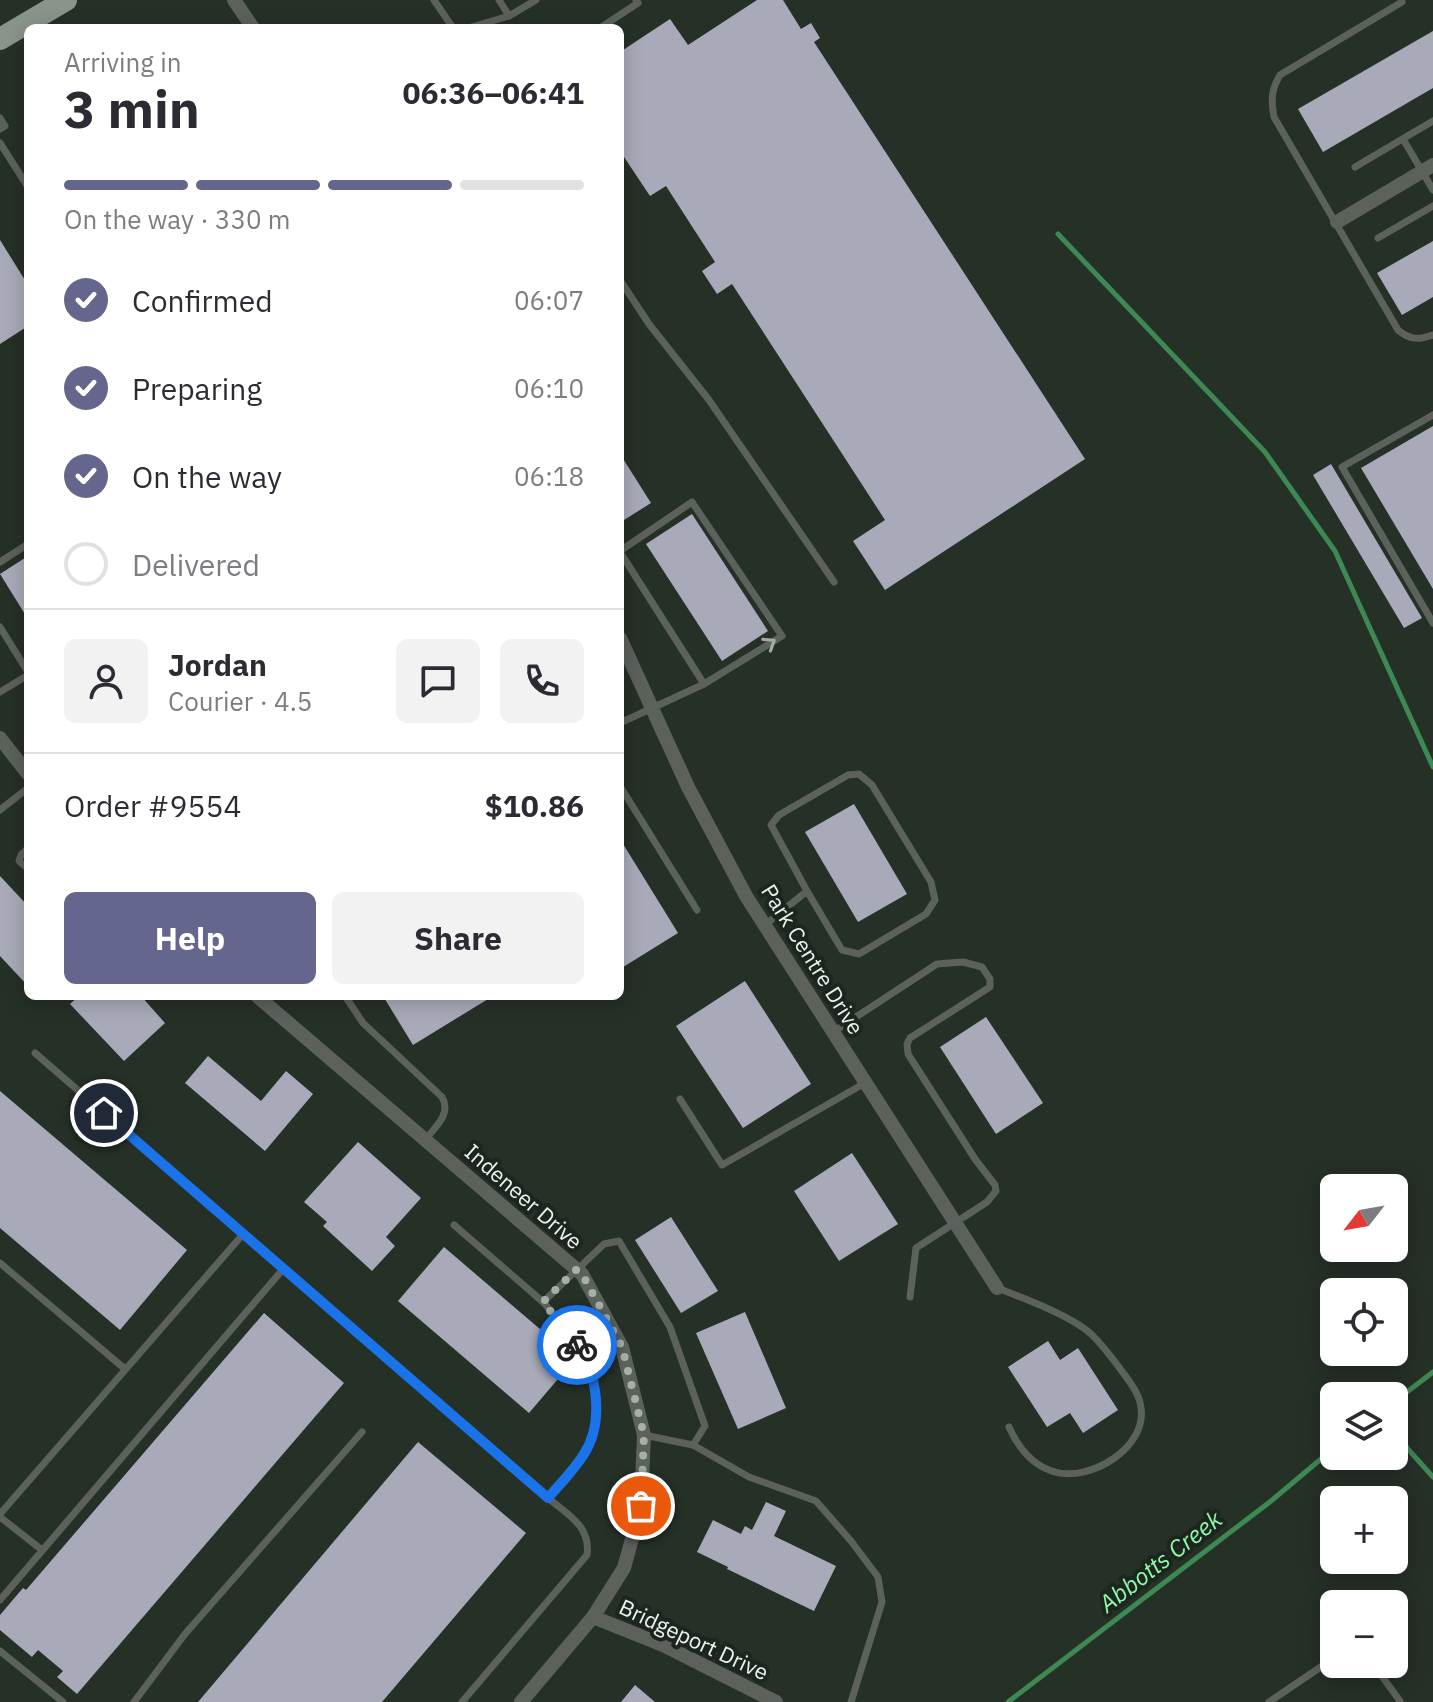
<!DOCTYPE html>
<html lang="en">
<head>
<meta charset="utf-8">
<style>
	body { margin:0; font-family:"IBM Plex Sans",sans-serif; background:#f2f2f3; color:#2b2b33; height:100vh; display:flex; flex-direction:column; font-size:30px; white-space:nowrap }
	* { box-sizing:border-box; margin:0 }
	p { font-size:26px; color:#7c7c81 }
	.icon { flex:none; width:44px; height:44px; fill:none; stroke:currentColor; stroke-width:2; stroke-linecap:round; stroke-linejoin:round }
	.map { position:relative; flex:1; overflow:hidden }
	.drawer { position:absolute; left:24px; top:24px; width:600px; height:976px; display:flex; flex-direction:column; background:#fff; border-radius:12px; box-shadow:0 4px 20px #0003 }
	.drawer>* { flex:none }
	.needle { width:52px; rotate:239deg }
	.fabs { position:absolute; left:1320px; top:1174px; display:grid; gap:16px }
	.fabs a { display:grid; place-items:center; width:88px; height:88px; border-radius:12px; background:#fff; box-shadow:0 4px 20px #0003; font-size:40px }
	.pin { position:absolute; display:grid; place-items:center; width:68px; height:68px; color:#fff; margin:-34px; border:4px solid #fff; border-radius:50%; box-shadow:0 2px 8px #0007 }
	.courier { position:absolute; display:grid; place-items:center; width:80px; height:80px; margin:-40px; border:6px solid #1a73e8; border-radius:50%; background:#fff; color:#222; box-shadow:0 2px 10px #0007 }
	.headline em { font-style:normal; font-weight:700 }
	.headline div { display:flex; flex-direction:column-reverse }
	.headline { display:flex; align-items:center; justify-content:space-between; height:136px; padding:0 40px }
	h1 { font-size:52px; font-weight:700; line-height:60px }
	.bar { display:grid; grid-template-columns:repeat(4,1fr); gap:12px 8px; align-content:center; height:96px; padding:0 40px }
	.bar i { height:10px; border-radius:6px; background:#e1e1e2 }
	.bar .current { background:#65668d }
	.bar p { grid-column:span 4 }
	.line { display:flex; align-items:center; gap:20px; padding:0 40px; border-top:2px solid #e1e1e2 }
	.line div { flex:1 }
	.round { display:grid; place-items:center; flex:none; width:84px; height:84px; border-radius:12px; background:#f2f2f3 }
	ol { padding:0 40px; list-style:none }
	li { display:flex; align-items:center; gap:24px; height:88px }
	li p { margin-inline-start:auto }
	li .icon { padding:8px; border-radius:50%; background:#65668d; color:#fff; stroke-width:4 }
	li:last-child { color:#7c7c81 }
	li i { width:44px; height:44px; border:4px solid #e1e1e2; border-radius:50% }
	.action { display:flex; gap:16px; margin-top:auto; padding:16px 40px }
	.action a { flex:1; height:92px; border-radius:12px; background:#65668d; color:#fff; font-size:32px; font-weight:700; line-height:92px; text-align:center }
	.action a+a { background:#f2f2f3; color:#2b2b33 }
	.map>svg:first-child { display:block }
</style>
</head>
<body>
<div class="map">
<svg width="1433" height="1702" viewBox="0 0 1433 1702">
	<rect width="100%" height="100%" fill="#253027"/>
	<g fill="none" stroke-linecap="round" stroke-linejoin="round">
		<g stroke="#3d8853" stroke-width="5">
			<polyline points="1058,234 1265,452 1335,551 1433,767"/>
			<polyline points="1394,1402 1433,1372"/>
			<polyline points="1394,1419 1407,1448 1433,1477"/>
			<polyline points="1008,1702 1271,1501 1334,1448"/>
		</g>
	</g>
	<g fill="#a9aab9">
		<polygon points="757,0 783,0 801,29 811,23 820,38 814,42 1085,459 885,590 853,541 885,520 732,284 717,294 702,271 715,262 666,186 650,196 620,151 620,52 670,19 688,45"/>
		<polygon points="1433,31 1433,88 1323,152 1298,109"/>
		<polygon points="0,240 28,285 28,326 0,344"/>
		<polygon points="1433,241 1433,297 1402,315 1377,273"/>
		<polygon points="1433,426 1433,589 1361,468"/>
		<polygon points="620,454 651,503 624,520 620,513"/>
		<polygon points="1331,464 1422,618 1404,628 1313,475"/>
		<polygon points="692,514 768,631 722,661 646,544"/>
		<polygon points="28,556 28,619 0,574"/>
		<polygon points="854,804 907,894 858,922 805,832"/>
		<polygon points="620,839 678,933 620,969"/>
		<polygon points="0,876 28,906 28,986 0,956"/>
		<polygon points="745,981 811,1084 743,1128 676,1026"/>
		<polygon points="79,996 141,996 165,1023 124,1061 70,1004"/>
		<polygon points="383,996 493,996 413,1045"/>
		<polygon points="986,1017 1043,1103 996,1134 940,1047"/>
		<polygon points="208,1056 261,1101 286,1071 313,1094 265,1151 185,1083"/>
		<polygon points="0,1091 187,1250 120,1330 0,1228"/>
		<polygon points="358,1142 421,1198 386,1237 395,1246 372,1271 323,1226 327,1222 304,1202"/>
		<polygon points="852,1153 898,1224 839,1261 794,1191"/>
		<polygon points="671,1217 718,1291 681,1313 635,1240"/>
		<polygon points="444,1247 575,1359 529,1413 398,1301"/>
		<polygon points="745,1312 786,1408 738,1429 696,1333"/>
		<polygon points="264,1313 344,1383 77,1694 57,1677 63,1671 38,1650 32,1657 0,1630 0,1615 23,1588 26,1590"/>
		<polygon points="1048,1341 1060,1360 1078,1348 1118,1410 1083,1433 1070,1413 1047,1427 1008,1367"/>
		<polygon points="418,1442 526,1533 382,1702 198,1702"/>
		<polygon points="766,1502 786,1511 774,1536 836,1566 814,1611 727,1569 728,1567 697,1552 713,1520 741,1534 745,1526 752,1530"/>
		<polygon points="635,1685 655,1702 621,1702"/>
	</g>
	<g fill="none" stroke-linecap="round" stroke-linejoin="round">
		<g stroke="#5c615c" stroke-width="7">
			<polyline points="434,0 453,28"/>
			<polyline points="499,0 509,16"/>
			<path d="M1402,2L1280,75C1271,90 1271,100 1274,117L1398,330C1410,340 1418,340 1433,335"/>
			<polyline points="468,28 509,16 536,0"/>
			<polyline points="600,28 638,3 636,0"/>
			<polyline points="0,118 5,126 0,129"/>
			<polyline points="1403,139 1433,190"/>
			<polyline points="0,143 28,187"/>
			<polyline points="1355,167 1433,121"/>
			<polyline points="1378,238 1433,206"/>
			<polyline points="620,280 649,324 709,400 834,582"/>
			<polyline points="1433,415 1342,467 1433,623"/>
			<polyline points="620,551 692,502 782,636 704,684"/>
			<polyline points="620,552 704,684 620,723"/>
			<polyline points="0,562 28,544"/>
			<polyline points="0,627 28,672"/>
			<polyline points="0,692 28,675"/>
			<polyline points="620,786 697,910"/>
			<polyline points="0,810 28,788"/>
			<polyline points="28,848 21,855 19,861 28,869"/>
			<polyline points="765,925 807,891 842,950 859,954 926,914 935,900 931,882 872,785 859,774 848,775 779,815 771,825 807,891"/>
			<path d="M345,996L363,1023L442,1097C452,1114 435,1127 425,1140"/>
			<polyline points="833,1032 937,964 963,962 982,967 990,979 990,987 910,1038 907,1044 908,1054 975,1159 995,1185 996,1191 987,1202 916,1248 910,1297"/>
			<polyline points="35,1053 548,1498"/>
			<polyline points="680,1099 722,1165 865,1083"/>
			<polyline points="454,1225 543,1302 604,1244 619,1241 670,1327 705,1426 693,1445 644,1435"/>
			<polyline points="0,1263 125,1369"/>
			<path d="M997,1288C1023,1298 1069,1315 1090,1333C1102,1344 1112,1358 1121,1370C1129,1381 1140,1394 1141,1408C1147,1448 1090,1482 1055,1472C1032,1466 1018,1447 1009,1427"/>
			<polyline points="693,1445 749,1477 816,1501 851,1541 878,1577 882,1602 851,1702"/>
			<polyline points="0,1514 244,1233"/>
			<polyline points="0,1517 42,1550"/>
			<polyline points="0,1600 284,1268"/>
			<polyline points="0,1651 63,1702"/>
			<polyline points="1373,1664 1400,1701"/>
			<polyline points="134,1702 185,1634 362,1432"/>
			<path d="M462,1702L587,1555C591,1526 568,1515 548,1498L586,1452L596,1423L594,1380L588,1363L563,1325L543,1302"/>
			<polyline points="1269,1702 1334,1658"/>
		</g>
		<g stroke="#5c615c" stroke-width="14">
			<polyline points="234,0 253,28"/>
			<polyline points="1337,222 1433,165"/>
			<polyline points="620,638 688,787 746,896 997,1288"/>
			<polyline points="0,738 28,774"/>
			<polyline points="257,996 582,1274 622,1347 644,1435 641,1506 624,1568 593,1617 521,1702"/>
			<polyline points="593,1617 663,1645 776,1702"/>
		</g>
		<polyline stroke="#89948b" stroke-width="22" points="0,39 66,0"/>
	</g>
	<defs><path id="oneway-chevron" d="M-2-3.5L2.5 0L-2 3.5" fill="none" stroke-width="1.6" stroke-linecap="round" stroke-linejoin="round" transform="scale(2)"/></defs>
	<use stroke="#a4aaa5" href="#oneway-chevron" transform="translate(770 643) rotate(-33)"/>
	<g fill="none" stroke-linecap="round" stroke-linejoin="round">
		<polyline stroke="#a6afa8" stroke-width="8" stroke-dasharray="0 14.4" points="577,1345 543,1302 576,1270 582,1274 622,1347 644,1435 641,1506"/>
		<path stroke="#1a73e8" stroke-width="10" d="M104,1113L548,1498C560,1484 574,1470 584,1454C604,1423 598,1374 577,1345"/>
	</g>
	<g text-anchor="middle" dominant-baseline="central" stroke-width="8" stroke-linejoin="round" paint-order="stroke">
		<g font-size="22" fill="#ecf3ee" stroke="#1c261e">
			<text transform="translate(813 959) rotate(58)">Park Centre Drive</text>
			<text transform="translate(524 1196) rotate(41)">Indeneer Drive</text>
			<text transform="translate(694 1639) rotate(25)">Bridgeport Drive</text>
		</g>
		<g font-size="24" font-style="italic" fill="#92f8ac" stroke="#1c261e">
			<text transform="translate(1160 1561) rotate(-38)">Abbotts Creek</text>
		</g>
	</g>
</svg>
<div class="fabs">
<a><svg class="needle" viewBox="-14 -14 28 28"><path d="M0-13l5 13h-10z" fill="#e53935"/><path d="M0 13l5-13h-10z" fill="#7c7c81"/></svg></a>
<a><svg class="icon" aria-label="locate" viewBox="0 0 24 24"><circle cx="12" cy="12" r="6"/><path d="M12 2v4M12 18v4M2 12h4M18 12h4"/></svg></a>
<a><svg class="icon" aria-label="layers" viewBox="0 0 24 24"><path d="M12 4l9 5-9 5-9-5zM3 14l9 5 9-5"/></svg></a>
<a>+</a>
<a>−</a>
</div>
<div class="pin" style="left:641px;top:1506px;background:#ea580c"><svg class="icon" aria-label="bag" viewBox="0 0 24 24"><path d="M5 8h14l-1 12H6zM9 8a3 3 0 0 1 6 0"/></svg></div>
<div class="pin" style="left:104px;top:1113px;background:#1f2937"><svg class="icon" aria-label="home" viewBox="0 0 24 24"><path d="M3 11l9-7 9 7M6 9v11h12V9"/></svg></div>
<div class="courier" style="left:577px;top:1345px"><svg class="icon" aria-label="bike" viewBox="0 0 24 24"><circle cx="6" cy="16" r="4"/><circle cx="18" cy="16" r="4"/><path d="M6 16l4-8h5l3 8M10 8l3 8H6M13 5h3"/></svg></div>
<section class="drawer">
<div class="headline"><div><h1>3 min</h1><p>Arriving in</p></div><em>06:36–06:41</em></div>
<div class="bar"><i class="current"></i><i class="current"></i><i class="current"></i><i></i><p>On the way · 330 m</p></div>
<ol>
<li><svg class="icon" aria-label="check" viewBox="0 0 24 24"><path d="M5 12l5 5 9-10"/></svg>Confirmed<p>06:07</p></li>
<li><svg class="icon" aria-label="check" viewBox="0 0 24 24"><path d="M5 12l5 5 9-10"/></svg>Preparing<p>06:10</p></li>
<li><svg class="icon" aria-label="check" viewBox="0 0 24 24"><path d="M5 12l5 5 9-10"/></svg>On the way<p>06:18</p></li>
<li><i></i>Delivered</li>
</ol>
<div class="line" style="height:144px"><a class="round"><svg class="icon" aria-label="person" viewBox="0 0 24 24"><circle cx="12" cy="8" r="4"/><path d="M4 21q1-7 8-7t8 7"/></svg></a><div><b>Jordan</b><p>Courier · 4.5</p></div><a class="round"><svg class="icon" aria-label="chat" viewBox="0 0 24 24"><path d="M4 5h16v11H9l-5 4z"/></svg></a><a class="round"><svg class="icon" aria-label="phone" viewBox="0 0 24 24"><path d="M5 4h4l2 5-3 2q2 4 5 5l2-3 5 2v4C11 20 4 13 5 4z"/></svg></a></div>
<div class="line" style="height:104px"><div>Order #9554</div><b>$10.86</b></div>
<div class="action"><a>Help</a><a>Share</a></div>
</section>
</div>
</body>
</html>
